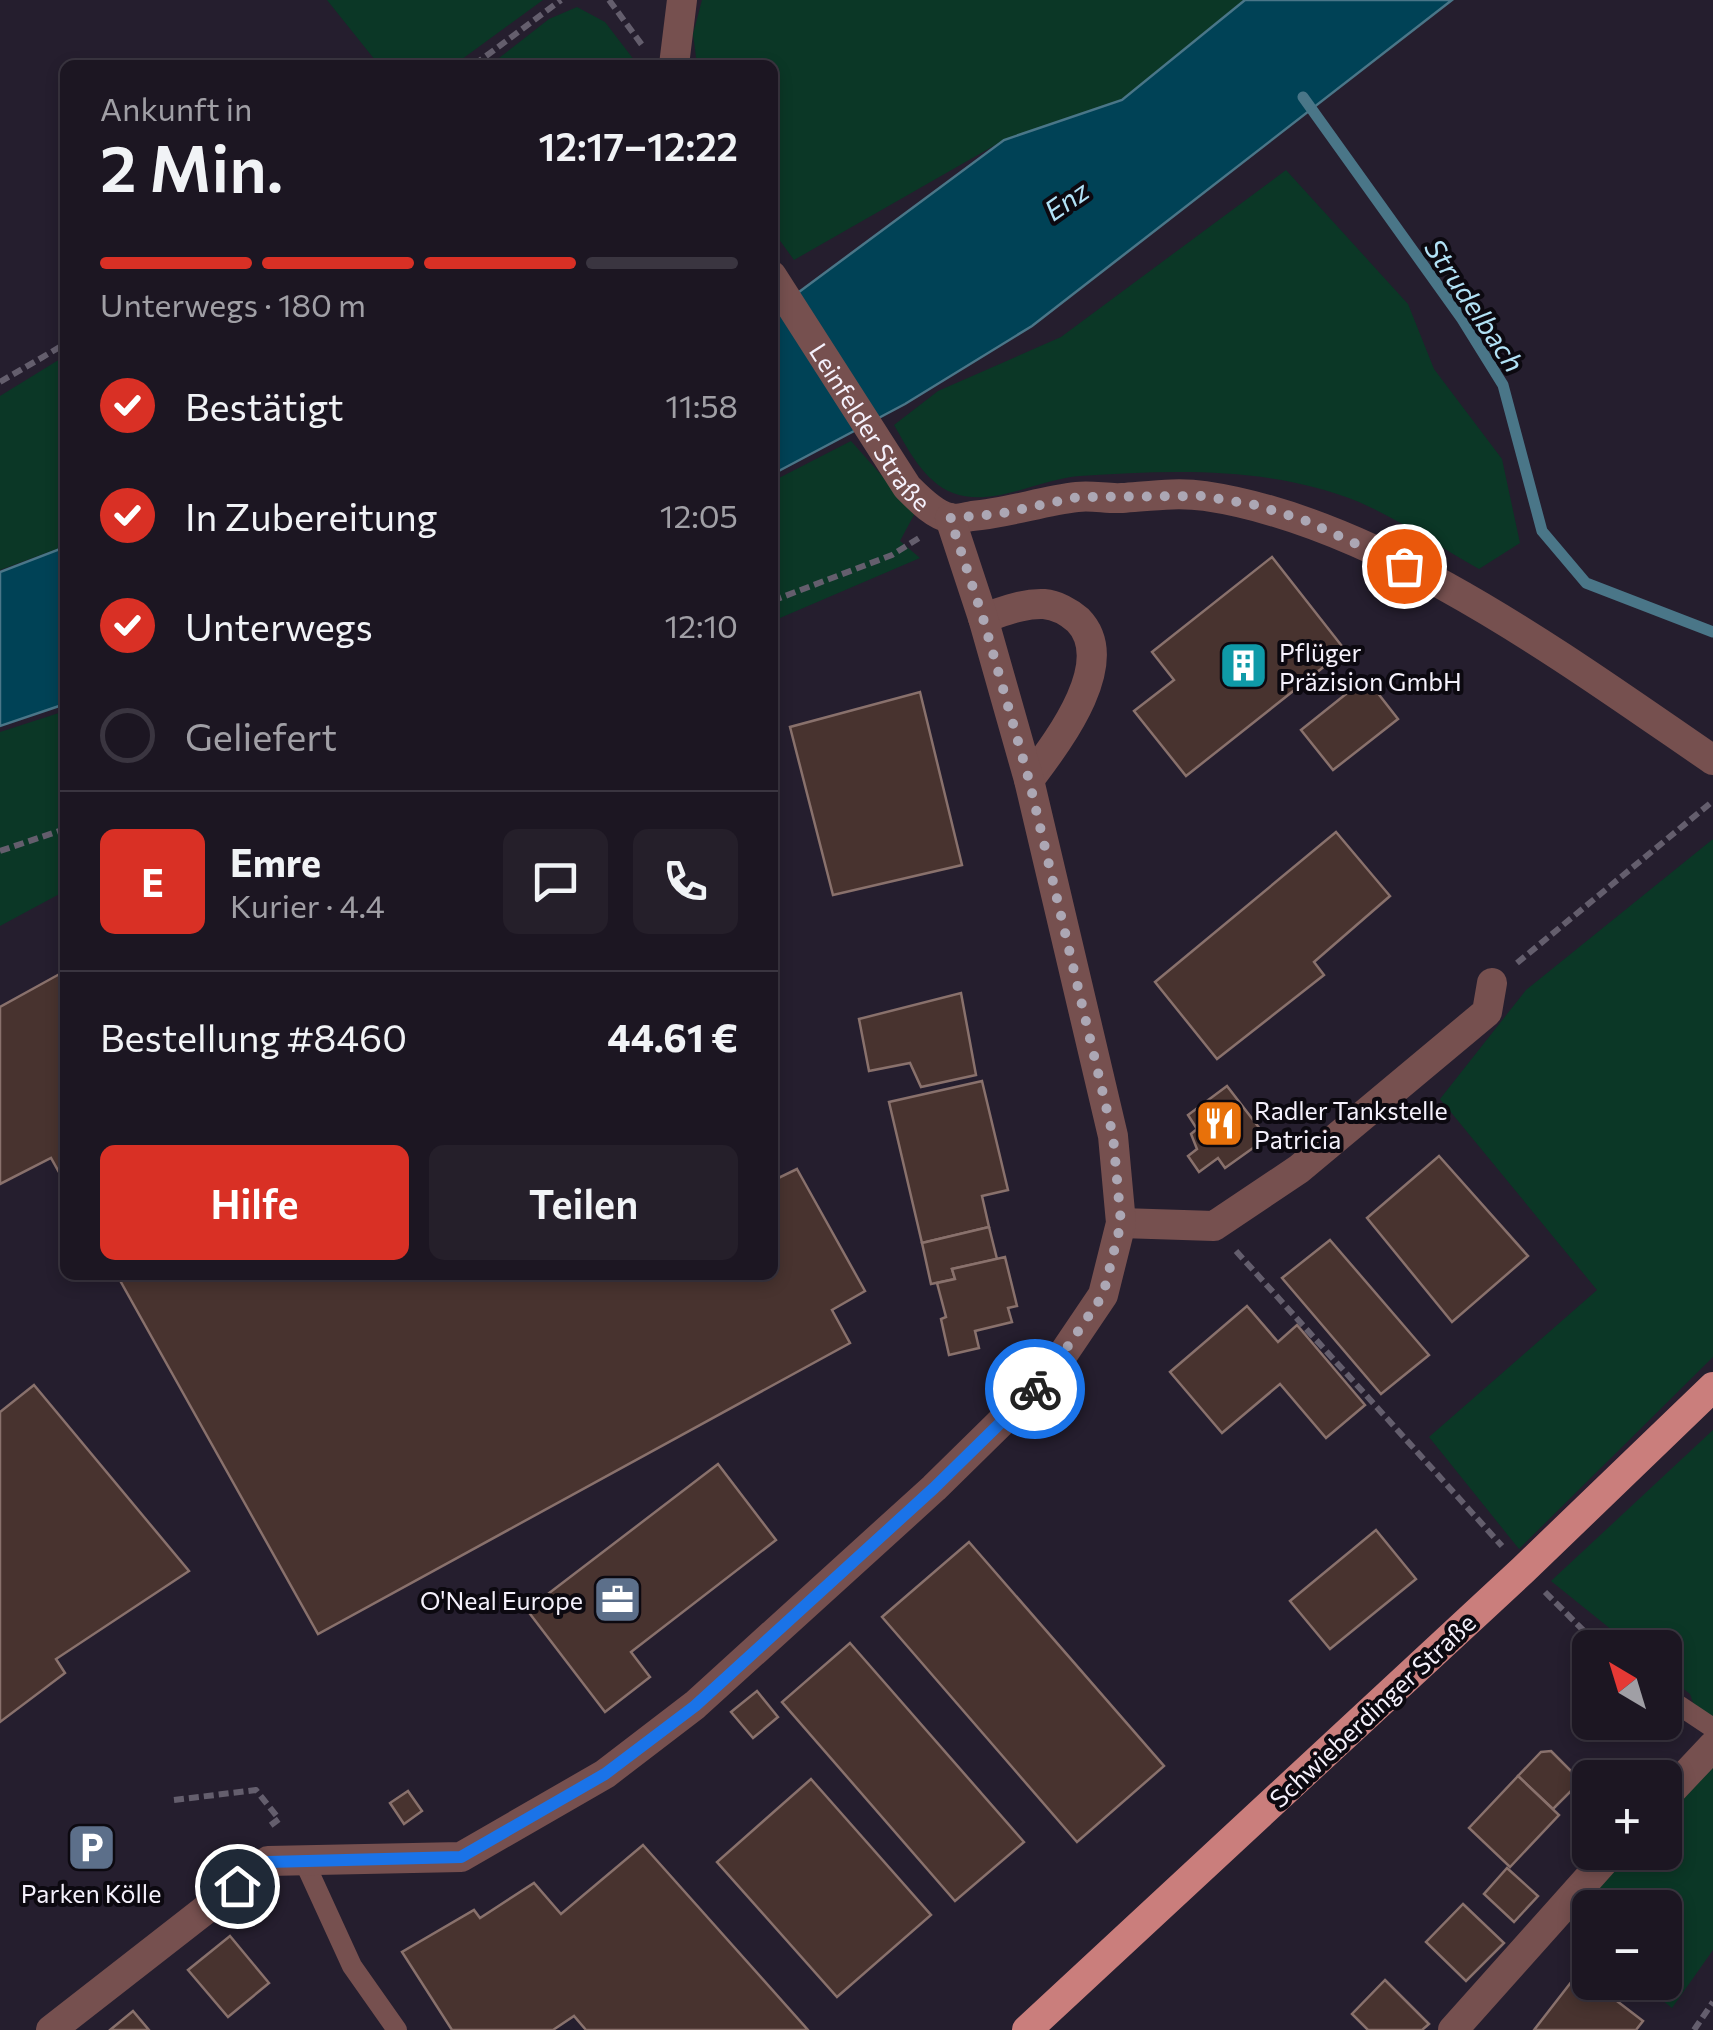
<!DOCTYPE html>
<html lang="de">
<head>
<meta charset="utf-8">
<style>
	body { margin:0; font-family:Commissioner,sans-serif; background:#251f2a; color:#f1f3f6; height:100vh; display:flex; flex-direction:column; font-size:38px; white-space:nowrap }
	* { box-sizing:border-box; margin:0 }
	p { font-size:32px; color:#a09fa5 }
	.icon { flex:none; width:55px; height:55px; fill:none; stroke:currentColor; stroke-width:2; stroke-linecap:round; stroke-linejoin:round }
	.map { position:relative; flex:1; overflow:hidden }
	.sheet { position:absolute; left:60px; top:60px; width:718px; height:1220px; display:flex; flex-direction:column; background:#1c1622; border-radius:15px; box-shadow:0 5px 15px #0003,0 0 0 2px #3a3540 }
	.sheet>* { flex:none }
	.needle { width:65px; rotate:322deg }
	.tools { position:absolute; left:1572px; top:1630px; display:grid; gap:20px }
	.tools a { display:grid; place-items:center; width:110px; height:110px; border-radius:15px; background:#1c1622; box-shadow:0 5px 15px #0003,0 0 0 2px #3a3540; font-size:50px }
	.pin { position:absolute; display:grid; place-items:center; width:85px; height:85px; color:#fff; margin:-42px; border:5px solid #fff; border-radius:50%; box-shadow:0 2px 10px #0007 }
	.courier { position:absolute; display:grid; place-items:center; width:100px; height:100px; margin:-50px; border:8px solid #1a73e8; border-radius:50%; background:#fff; color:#222; box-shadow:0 2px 12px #0007 }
	.overview em { font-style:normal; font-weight:600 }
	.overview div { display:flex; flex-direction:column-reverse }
	.overview { display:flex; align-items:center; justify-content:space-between; height:170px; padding:0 40px }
	h1 { font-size:65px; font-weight:600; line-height:75px }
	.bar { display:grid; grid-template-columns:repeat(4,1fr); gap:15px 10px; align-content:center; height:120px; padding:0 40px }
	.bar i { height:12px; border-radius:8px; background:#3a3540 }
	.bar .current { background:#d93025 }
	.bar p { grid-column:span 4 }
	.line { display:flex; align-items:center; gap:25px; padding:0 40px; border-top:2px solid #3a3540 }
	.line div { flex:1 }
	.round { display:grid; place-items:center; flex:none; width:105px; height:105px; border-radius:15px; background:#251f2a }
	ol { padding:0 40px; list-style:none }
	li { display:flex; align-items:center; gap:30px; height:110px }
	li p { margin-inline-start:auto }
	li .icon { padding:10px; border-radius:50%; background:#d93025; color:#fff; stroke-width:4 }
	li:last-child { color:#a09fa5 }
	li i { width:55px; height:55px; border:5px solid #3a3540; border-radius:50% }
	.primary-button { display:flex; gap:20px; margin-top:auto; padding:20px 40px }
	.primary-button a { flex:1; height:115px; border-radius:15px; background:#d93025; color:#fff; font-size:40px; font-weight:600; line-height:115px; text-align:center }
	.primary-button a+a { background:#251f2a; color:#f1f3f6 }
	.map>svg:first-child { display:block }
</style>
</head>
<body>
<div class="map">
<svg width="1713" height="2030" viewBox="0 0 1713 2030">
	<rect width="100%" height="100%" fill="#251e2e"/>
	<g fill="#0b3726">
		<polygon points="327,0 543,0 454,65 379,65"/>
		<polygon points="702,0 1245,0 1122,100 1004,140 794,260 773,231 772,65 697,65 693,34"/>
		<polygon points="577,7 605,22 638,65 490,65 549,19"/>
		<path d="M1286,170L1408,304L1434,369L1502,459L1520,543L1479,569C1440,547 1400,520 1359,502C1270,466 1173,470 1080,476C1039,479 992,508 953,493C924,482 908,449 894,425L938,391L1061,337Z"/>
		<polygon points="65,356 65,546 0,570 0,396"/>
		<polygon points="851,441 915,513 900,541 920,558 773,621 773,481"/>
		<polygon points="65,711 65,891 0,926 0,732"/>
		<polygon points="1713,839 1713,1357 1519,1549 1429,1437 1597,1290 1440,1099 1526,990"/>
		<polygon points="1713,1430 1713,1950 1672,2008 1641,1983 1665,1982 1665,1908 1590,1908 1590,1940 1551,1907 1601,1853 1665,1852 1665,1784 1706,1739 1690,1694 1665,1674 1665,1648 1633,1647 1551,1581"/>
	</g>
	<g fill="#004256" stroke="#4a7688" stroke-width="2.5">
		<polygon points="1245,0 1452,0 1032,326 905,404 773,474 773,307 799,292 1004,140 1122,100"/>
		<polygon points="65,547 65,704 0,726 0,572"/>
	</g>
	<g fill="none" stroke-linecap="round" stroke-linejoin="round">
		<polyline stroke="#4a7688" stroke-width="11" points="1303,97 1462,319 1503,385 1542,531 1586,583 1713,632"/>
	</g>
	<g fill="#48332f" stroke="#89716c" stroke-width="2.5">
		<polygon points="1272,557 1345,650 1186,776 1134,711 1174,680 1152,652"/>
		<polygon points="1366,678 1398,719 1333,770 1301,730"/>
		<polygon points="920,692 962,865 833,895 790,727"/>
		<polygon points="1336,832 1390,896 1314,962 1324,975 1217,1059 1155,982"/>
		<polygon points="65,971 65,1183 51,1158 0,1184 0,1007"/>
		<polygon points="961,993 976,1075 921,1087 910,1063 869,1071 859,1019"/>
		<polygon points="982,1081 1008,1190 982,1196 989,1227 922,1243 889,1102"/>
		<polygon points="1227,1086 1267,1138 1225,1168 1218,1158 1199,1172 1188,1156 1197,1149 1191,1134 1197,1129 1188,1115"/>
		<polygon points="1439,1156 1528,1256 1452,1322 1367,1218"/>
		<polygon points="797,1169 865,1291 832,1310 850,1343 318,1634 117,1275 772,1275 772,1181"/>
		<polygon points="989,1227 997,1259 952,1269 955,1279 931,1284 922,1243"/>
		<polygon points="1330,1240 1429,1355 1381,1394 1282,1278"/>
		<polygon points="1005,1257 1017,1306 1008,1308 1012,1322 975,1331 979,1348 949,1355 941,1319 946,1317 937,1283 955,1279 952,1269"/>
		<polygon points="1247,1306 1278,1342 1297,1325 1365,1405 1326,1438 1280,1384 1222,1433 1170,1372"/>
		<polygon points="34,1385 189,1571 56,1659 65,1673 0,1722 0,1412"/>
		<polygon points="718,1464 776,1540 631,1652 650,1677 605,1712 527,1610"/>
		<polygon points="1376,1530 1416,1579 1330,1649 1290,1601"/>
		<polygon points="969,1542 1164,1766 1077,1842 882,1617"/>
		<polygon points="850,1643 1024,1842 955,1901 782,1702"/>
		<polygon points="757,1691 778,1717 753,1738 731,1712"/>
		<polygon points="1551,1751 1574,1774 1574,1788 1553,1809 1518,1776 1541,1752"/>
		<polygon points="1518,1776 1559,1815 1510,1867 1469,1828"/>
		<polygon points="811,1779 931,1915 837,1997 717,1862"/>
		<polygon points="408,1791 422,1811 404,1824 390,1803"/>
		<polygon points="643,1845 808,2030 586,2030 574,2016 553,2030 452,2030 402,1952 474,1910 480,1918 534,1883 561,1914"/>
		<polygon points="1507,1868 1538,1896 1514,1922 1484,1894"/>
		<polygon points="1463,1904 1504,1943 1466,1981 1426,1942"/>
		<polygon points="230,1936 269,1983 228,2017 188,1970"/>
		<polygon points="1579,1972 1643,2021 1636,2030 1534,2030"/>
		<polygon points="1385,1980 1429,2024 1422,2030 1368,2030 1352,2014"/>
		<polygon points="133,2011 149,2030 110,2030"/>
	</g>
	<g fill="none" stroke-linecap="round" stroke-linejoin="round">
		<g stroke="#645e6d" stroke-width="6" stroke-dasharray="10 5" stroke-linecap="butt">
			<polyline points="609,0 642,45"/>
			<polyline points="474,65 561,0"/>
			<polyline points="0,382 65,344"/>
			<polyline points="772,601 892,555 919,538"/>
			<polyline points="0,851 65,829"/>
			<polyline points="1517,963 1713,801"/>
			<polyline points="1236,1251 1502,1546"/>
			<polyline points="1545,1592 1601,1648"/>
			<polyline points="174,1800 256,1790 279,1819 267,1828"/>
			<polyline points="1694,2030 1713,2002"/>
		</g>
		<g stroke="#76504f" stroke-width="20">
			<polyline points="1665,1696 1713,1728"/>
			<polyline points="303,1859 352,1966 397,2030"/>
		</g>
		<g stroke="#76504f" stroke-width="30">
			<polyline points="674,65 682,0"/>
			<path id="s1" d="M772,276L907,487C918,498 934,515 950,518C956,520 966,517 972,516C1008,513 1042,501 1077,497C1092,495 1107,499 1122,498C1150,496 1177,492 1205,496C1381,522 1568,661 1713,760"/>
			<path d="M983,618C1003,612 1022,603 1044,604C1056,605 1069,612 1078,620C1120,663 1055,745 1029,780"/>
			<polyline points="1121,1223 1214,1226 1299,1169 1487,1012 1492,983"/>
			<polyline points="1665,1797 1713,1746"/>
			<polyline points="51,2030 268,1861 461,1857 605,1774 695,1705 934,1488 1049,1375 1103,1295 1121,1223 1113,1136 1029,780 983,618 950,518"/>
			<polyline points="1453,2030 1612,1852"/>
		</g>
		<polyline stroke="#ca7e7c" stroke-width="30" points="1027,2030 1523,1570 1713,1387"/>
	</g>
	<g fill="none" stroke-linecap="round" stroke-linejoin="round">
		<polyline stroke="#aca7b4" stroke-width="10" stroke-dasharray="0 18" points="1035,1389 1048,1375 1103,1295 1121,1223 1113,1136 1029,780 983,618 950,518 999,514 1078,497 1202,496 1255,505 1304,520 1404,566"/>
		<polyline stroke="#1a73e8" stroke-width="12" points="237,1886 268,1862 461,1857 605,1774 695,1706 934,1488 1035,1389"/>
	</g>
	<defs>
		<symbol id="building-square" viewBox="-11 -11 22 22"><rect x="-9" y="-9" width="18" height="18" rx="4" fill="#0f9aa8" stroke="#0c0910"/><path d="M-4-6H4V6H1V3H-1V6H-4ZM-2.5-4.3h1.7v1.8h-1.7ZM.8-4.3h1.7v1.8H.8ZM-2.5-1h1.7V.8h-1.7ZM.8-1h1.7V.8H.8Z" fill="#fff"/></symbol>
		<symbol id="restaurant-square" viewBox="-11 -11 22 22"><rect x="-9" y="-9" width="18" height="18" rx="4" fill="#e8710a" stroke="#0c0910"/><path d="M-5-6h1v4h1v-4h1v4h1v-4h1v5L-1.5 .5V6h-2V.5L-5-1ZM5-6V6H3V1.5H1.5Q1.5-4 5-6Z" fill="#fff"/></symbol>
		<symbol id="office-square" viewBox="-11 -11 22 22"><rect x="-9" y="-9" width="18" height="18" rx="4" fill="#5c6f8a" stroke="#0c0910"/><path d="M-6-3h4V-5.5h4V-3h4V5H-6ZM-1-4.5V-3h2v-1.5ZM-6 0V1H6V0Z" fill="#fff"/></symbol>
		<symbol id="parking-square" viewBox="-11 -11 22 22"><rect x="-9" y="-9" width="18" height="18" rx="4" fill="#5c6f8a" stroke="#0c0910"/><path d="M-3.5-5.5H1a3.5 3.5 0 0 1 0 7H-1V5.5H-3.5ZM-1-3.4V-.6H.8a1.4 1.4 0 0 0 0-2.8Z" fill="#fff"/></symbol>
	</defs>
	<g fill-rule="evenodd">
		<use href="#building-square" x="1216" y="638" width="55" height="55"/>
		<use href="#restaurant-square" x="1192" y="1096" width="55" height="55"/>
		<use href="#office-square" x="590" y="1572" width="55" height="55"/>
		<use href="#parking-square" x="64" y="1820" width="55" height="55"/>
	</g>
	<g text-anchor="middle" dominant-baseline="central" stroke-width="8" stroke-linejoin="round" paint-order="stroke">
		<g font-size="25" fill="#f5f1fc" stroke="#0c0910">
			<text stroke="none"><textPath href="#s1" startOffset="180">Leinfelder Straße</textPath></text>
			<text transform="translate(1372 1710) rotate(-43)">Schwieberdinger Straße</text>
		</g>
		<g font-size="25" fill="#f5f1fc" stroke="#0c0910" text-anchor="start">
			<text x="1279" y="652">Pflüger<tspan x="1279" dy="29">Präzision GmbH</tspan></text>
			<text x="1254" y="1110">Radler Tankstelle<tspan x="1254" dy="29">Patricia</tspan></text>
			<text x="583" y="1600" text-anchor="end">O'Neal Europe</text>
			<text x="91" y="1893" text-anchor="middle">Parken Kölle</text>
		</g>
		<g font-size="28" font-style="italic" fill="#b2e2f6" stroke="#0c0910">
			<text transform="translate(1066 200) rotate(-35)">Enz</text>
			<text transform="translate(1475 305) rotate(56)">Strudelbach</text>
		</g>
	</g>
</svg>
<div class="tools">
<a><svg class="needle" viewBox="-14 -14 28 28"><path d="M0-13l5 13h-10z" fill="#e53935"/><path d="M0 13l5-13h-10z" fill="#a09fa5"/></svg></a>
<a>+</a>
<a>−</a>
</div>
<div class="pin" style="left:1404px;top:566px;background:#ea580c"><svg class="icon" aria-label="bag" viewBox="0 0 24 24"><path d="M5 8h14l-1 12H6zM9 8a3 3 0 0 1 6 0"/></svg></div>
<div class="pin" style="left:237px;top:1886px;background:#1f2937"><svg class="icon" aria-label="home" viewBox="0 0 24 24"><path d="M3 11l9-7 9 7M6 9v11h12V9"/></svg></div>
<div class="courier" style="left:1035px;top:1389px"><svg class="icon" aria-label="bike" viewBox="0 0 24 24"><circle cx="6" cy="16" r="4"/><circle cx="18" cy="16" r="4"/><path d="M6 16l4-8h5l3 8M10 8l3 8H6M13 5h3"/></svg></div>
<section class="sheet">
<div class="overview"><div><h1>2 Min.</h1><p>Ankunft in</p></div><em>12:17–12:22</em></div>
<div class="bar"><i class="current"></i><i class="current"></i><i class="current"></i><i></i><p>Unterwegs · 180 m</p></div>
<ol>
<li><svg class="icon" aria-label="check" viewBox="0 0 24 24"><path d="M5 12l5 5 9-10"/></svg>Bestätigt<p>11:58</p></li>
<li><svg class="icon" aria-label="check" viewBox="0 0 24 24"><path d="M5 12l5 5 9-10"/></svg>In Zubereitung<p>12:05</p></li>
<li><svg class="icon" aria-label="check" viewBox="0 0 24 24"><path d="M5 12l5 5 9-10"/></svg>Unterwegs<p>12:10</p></li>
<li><i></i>Geliefert</li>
</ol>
<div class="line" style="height:180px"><b class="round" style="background:#d93025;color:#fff">E</b><div><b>Emre</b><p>Kurier · 4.4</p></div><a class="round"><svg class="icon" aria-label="chat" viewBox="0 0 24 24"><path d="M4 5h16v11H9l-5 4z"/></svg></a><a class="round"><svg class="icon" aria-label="phone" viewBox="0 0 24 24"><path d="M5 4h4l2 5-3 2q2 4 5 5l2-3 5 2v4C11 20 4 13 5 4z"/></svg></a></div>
<div class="line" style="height:130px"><div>Bestellung #8460</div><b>44.61 €</b></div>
<div class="primary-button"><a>Hilfe</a><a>Teilen</a></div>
</section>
</div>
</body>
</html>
